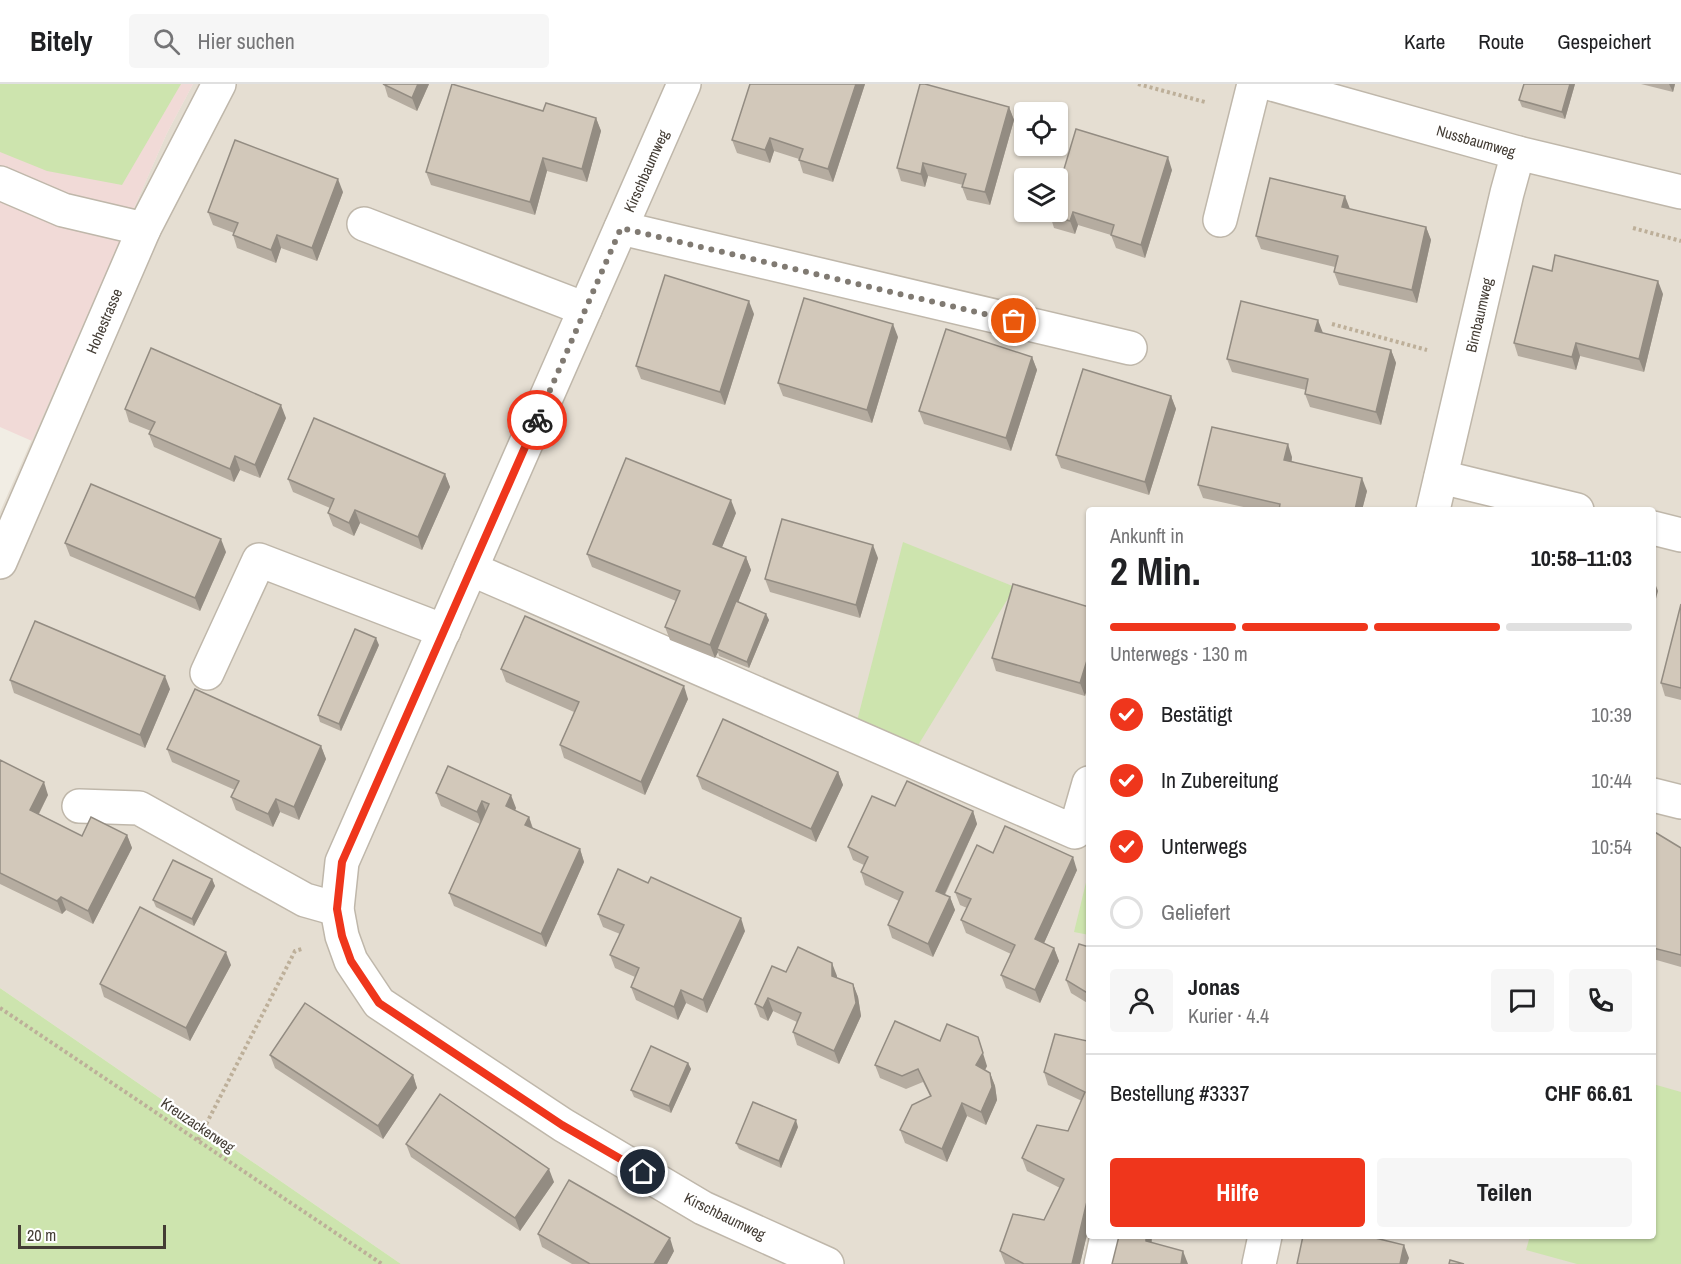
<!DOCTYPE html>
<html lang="de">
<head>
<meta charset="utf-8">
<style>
	body { margin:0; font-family:"Archivo Narrow",sans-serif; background:#f6f6f6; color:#202124; height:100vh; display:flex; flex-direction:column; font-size:22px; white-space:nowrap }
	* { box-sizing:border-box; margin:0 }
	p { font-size:20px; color:#757577 }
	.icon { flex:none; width:33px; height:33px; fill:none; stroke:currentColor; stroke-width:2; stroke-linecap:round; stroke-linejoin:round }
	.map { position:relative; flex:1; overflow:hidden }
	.drawer { position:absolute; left:1086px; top:423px; width:570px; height:732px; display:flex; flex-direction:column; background:#fff; border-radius:6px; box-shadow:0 2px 4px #0004 }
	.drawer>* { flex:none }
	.fabs { position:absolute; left:1014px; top:18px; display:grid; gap:12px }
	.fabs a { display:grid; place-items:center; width:54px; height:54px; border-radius:6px; background:#fff; box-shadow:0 2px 4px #0004; font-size:30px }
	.scale { position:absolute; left:18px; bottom:15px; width:148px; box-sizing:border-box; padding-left:6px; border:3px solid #433c34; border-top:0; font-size:16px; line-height:21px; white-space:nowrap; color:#433c34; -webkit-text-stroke:4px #fff; paint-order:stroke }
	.pin { position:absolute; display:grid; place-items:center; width:51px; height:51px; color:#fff; margin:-26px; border:3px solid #fff; border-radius:50%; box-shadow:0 2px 6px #0007 }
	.courier { position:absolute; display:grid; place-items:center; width:60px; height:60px; margin:-30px; border:4px solid #ef361c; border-radius:50%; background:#fff; color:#222; box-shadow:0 2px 8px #0007 }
	.overview em { font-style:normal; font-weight:700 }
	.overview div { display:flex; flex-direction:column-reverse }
	.overview { display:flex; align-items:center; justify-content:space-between; height:102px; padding:0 24px }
	h1 { font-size:39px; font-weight:700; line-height:45px }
	.bar { display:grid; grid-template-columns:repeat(4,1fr); gap:9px 6px; align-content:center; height:72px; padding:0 24px }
	.bar i { height:8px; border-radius:4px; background:#e0e0e0 }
	.bar .active { background:#ef361c }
	.bar p { grid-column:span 4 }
	.line { display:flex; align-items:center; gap:15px; padding:0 24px; border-top:2px solid #e0e0e0 }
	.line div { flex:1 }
	.round { display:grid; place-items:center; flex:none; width:63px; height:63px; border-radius:6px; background:#f6f6f6 }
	ol { padding:0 24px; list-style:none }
	li { display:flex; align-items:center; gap:18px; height:66px }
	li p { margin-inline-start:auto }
	li .icon { padding:6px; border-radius:50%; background:#ef361c; color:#fff; stroke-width:4 }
	li:last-child { color:#757577 }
	li i { width:33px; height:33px; border:3px solid #e0e0e0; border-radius:50% }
	.primary-button { display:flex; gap:12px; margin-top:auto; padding:12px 24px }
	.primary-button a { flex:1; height:69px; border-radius:6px; background:#ef361c; color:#fff; font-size:24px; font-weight:700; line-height:69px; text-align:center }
	.primary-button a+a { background:#f6f6f6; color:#202124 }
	header { display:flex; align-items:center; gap:36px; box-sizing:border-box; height:84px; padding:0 30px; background:#fff; border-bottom:2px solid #e0e0e0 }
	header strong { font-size:28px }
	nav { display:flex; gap:33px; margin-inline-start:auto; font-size:21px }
	.search { width:420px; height:54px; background:#f6f6f6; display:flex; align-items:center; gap:15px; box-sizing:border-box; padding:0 21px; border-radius:6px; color:#757577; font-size:22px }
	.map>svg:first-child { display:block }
</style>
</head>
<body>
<header>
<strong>Bitely</strong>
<div class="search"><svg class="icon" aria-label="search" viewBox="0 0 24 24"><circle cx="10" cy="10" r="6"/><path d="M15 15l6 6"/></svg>Hier suchen</div>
<nav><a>Karte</a><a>Route</a><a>Gespeichert</a></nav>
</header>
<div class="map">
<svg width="1681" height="1180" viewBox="0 0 1681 1180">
	<rect width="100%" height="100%" fill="#f1ede4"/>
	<path fill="#e5ded2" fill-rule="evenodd" d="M193,0H1681V1180H401L0,904V428L167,49ZM1024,28H1058V62H1024ZM1024,94H1058V128H1024ZM1089,426H1653V1152H1089Z"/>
	<polygon fill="#f1dad7" points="0,0 193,0 167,49 32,357 0,343"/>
	<g fill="#cde4ae">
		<polygon points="0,0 181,0 122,101 47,87 0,68"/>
		<polygon points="903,458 1015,503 917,663 857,637"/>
		<polygon points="1089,786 1089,851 1074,848"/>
		<polygon points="0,904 401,1180 0,1180"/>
		<polygon points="1653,1000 1681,1008 1681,1180 1577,1180 1526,1166 1530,1152 1653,1152"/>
	</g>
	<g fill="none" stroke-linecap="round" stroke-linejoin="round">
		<defs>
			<g id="minor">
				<polyline points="684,0 342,778 337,825 342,852 351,877 379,919 563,1041 703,1124 827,1180"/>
				<polyline points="1272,0 1518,69 1681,108"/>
				<polyline points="0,99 63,126 144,145"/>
				<polyline points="1220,136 1254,0"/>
				<polyline points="364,140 585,225"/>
				<polyline points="621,144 1130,264"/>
				<polyline points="1441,393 1577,426"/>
				<polyline points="1433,426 1507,109 1518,69"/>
				<polyline points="1653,444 1681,451"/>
				<polyline points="0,478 144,145 219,0"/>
				<polyline points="471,485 1075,748 1089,699"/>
				<polyline points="207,589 259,476 444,547"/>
				<polyline points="1653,711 1681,718"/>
				<polyline points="79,722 139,724 305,816 337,825"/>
				<polyline points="1101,1180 1107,1152"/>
				<polyline points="1259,1180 1265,1152"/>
			</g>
		</defs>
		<use href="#minor" stroke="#bfb7aa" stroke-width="36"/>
		<g stroke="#bdaf99" stroke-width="4" stroke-dasharray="3 3" stroke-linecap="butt">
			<polyline points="1138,0 1205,18"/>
			<polyline points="1633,144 1681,157"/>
			<polyline points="1332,240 1427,266"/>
			<polyline points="0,924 382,1180"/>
			<polyline points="198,1056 295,867 302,865"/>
		</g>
		<use href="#minor" stroke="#fff" stroke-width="33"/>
	</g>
	<g fill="#b5aca0">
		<polygon points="384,0 429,0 417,27 388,13"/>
		<polygon points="750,0 865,0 833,98 803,89 799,76 799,75 774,67 770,79 737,69 732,56"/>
		<polygon points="1524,0 1575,0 1565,35 1522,23 1519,16"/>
		<polygon points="1641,0 1675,0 1673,8"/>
		<polygon points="1009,23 1014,36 990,121 967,116 962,103 963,101 928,92 925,103 901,97 897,84"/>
		<polygon points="543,27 596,34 601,47 587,98 547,87 535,131 431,101 426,88"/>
		<polygon points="1172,86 1145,174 1116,164 1111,151 1078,141 1075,150 1054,144 1050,131"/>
		<polygon points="343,108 317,177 281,164 276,179 237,164 233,151 234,149 213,141 208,128"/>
		<polygon points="1350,125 1426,143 1431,156 1417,219 1339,201 1334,188 1335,183 1261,165 1256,152"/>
		<polygon points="1552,187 1663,210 1644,288 1580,272 1576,286 1518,272 1514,259"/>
		<polygon points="754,230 725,321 641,295 636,282"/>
		<polygon points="898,253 872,339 783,312 778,299"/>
		<polygon points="1391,266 1396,279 1381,341 1310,323 1305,310 1306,306 1232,288 1227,275"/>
		<polygon points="1032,273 1037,286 1011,367 924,340 919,327"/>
		<polygon points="1171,312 1176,325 1149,411 1061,384 1056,371"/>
		<polygon points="125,325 286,334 260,394 240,386 234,398 154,363 149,350 151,347 129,338"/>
		<polygon points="1292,373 1292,377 1367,407 1362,426 1257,426 1203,414 1198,401"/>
		<polygon points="445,390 450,403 422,466 360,439 354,452 333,442 328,429 330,424 293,408 288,395"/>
		<polygon points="736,429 722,463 746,473 751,486 738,518 766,530 769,536 749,584 719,572 718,568 715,574 670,556 665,543 676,517 592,483 587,470"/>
		<polygon points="65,459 226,468 200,527 70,472"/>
		<polygon points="878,474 860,534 770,508 765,495"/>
		<polygon points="1681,520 1681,616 1665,612 1661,599"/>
		<polygon points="1089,523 1085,612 996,587 992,574"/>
		<polygon points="379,561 341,647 320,638 318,631"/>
		<polygon points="501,585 688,615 645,711 564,674 560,661 574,628 506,598"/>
		<polygon points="10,596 170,605 145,664 14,609"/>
		<polygon points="321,662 326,675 299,736 280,728 273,743 236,726 231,713 235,706 172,678 167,665"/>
		<polygon points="0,676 48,711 39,730 82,752 127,751 132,764 93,840 66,826 62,830 0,800"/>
		<polygon points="448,682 516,724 515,727 529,733 533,744 580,765 584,778 546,863 454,822 449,809 480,740 441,722 436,709"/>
		<polygon points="838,688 843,701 816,758 702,705 697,692"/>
		<polygon points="895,722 973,727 977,740 945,811 950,813 955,826 933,873 892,854 888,841 899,817 865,801 861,788 864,781 853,776 848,763"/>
		<polygon points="1653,747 1681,764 1681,883 1653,875"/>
		<polygon points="993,769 1077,786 1044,859 1054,864 1059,877 1040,919 1006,904 1001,891 1011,870 966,849 961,836 967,824 960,821 955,808"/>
		<polygon points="212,795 215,802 194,842 156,823 153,816"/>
		<polygon points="598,830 745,847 707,929 686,919 678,936 636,916 631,903 635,893 615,884 610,871 620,850 603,843"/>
		<polygon points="1089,863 1089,920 1071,909 1066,896"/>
		<polygon points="231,881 190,957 104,913 100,900"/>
		<polygon points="786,888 837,892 837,894 853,900 858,913 861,932 839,980 797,961 793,948 797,938 773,927 768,937 760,933 755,920"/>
		<polygon points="1087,957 1089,1142 1080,1180 1005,1180 1000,1167 1044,1136 1060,1104 1027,1087 1022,1074 1068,1047 1082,1017 1048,1001 1044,988"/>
		<polygon points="270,971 413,991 417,1004 383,1055 275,984"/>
		<polygon points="688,979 691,985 671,1029 634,1013 631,1006"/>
		<polygon points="875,981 987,982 985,986 990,989 995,1002 997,1016 986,1041 967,1032 947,1078 905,1059 900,1046 930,1012 923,998 906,1005 880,994"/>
		<polygon points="798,1043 781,1084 739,1065 736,1059"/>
		<polygon points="406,1060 554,1098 520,1147 411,1073"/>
		<polygon points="538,1150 674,1167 667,1180 572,1180 542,1163"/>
	</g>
	<g fill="#938c82">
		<polygon points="418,0 429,0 417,27 412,14"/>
		<polygon points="856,0 865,0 833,98 828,85"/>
		<polygon points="1570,0 1575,0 1565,35 1562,28"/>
		<polygon points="1669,0 1675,0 1673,8"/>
		<polygon points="1009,23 1014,36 990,121 985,108"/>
		<polygon points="596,34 601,47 587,98 582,85"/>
		<polygon points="770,54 774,67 770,79 765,66"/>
		<polygon points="1168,73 1172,86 1145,174 1141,161"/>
		<polygon points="543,74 547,87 535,131 530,118"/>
		<polygon points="923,79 928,92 925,103 921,90"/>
		<polygon points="338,95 343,108 317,177 312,164"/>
		<polygon points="1345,112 1350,125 1342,123"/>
		<polygon points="1073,128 1078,141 1075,150 1070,137"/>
		<polygon points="1426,143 1431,156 1417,219 1412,206"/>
		<polygon points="277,151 281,164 276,179 271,166"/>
		<polygon points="1658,197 1663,210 1644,288 1639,275"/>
		<polygon points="749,217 754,230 725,321 720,308"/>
		<polygon points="1318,236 1323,249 1315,247"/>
		<polygon points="893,240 898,253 872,339 867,326"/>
		<polygon points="1576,259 1580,272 1576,286 1572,273"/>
		<polygon points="1391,266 1396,279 1381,341 1376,328"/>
		<polygon points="1032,273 1037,286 1011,367 1006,354"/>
		<polygon points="1171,312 1176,325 1149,411 1145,398"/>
		<polygon points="281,321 286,334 260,394 255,381"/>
		<polygon points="1288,360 1292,373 1289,389 1284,376"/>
		<polygon points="235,372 240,386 234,398 230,385"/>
		<polygon points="445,390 450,403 422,466 418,453"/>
		<polygon points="1362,394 1367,407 1362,426 1355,426"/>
		<polygon points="731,416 736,429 718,473 713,460"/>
		<polygon points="355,426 360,439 354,452 349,439"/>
		<polygon points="221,455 226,468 200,527 195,514"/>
		<polygon points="873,461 878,474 860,534 856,521"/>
		<polygon points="746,473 751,486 719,566 717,565 718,568 715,574 710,561"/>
		<polygon points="1653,494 1658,507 1653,526"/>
		<polygon points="766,530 769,536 749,584 747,578"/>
		<polygon points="376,554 379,561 341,647 339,640"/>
		<polygon points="1089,570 1089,599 1085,612 1080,599"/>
		<polygon points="165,592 170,605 145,664 140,651"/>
		<polygon points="684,602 688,615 645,711 641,698"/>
		<polygon points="321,662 326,675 299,736 294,723"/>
		<polygon points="838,688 843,701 816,758 811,745"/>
		<polygon points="44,698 48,711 34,739 30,726"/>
		<polygon points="511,711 516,724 511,735 506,722"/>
		<polygon points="276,715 280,728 273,743 268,730"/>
		<polygon points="482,717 487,730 482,741 477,728"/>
		<polygon points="973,727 977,740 940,820 936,807"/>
		<polygon points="529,733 533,746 525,741"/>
		<polygon points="127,751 132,764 93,840 88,827"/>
		<polygon points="580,765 584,778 546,863 541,850"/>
		<polygon points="1073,773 1077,786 1040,868 1035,855"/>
		<polygon points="212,795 215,802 194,842 192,835"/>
		<polygon points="61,813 66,826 62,830 57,817"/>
		<polygon points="950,813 955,826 933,873 928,860"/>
		<polygon points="741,834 745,847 707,929 703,916"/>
		<polygon points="1054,864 1059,877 1040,919 1035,906"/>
		<polygon points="226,868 231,881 190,957 186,944"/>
		<polygon points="832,879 837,892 836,905 832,892"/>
		<polygon points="853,900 858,913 861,932 839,980 834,967"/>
		<polygon points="681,906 686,919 678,936 674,923"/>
		<polygon points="768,914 773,927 768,937 763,924"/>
		<polygon points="978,953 987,982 981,994 976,981"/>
		<polygon points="688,979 691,985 671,1029 669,1022"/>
		<polygon points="990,989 995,1002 997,1016 986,1041 981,1028"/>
		<polygon points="413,991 417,1004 383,1055 378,1042"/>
		<polygon points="962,1019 967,1032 947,1078 942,1065"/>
		<polygon points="796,1036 798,1043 781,1084 779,1077"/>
		<polygon points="549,1085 554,1098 520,1147 515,1134"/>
		<polygon points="1089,1109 1089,1142 1080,1180 1072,1180"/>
		<polygon points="1146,1152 1152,1152 1151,1170 1146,1157"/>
		<polygon points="670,1154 674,1167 667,1180 654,1180"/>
		<polygon points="1404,1161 1409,1174 1407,1180 1400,1180"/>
		<polygon points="1183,1167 1188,1180 1181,1180"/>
	</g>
	<g fill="#d2c8ba" stroke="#938c82" stroke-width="1.5">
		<polygon points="383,0 418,0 412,14"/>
		<polygon points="452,0 543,27 546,19 596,34 582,85 543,74 530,118 426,88"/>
		<polygon points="750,0 856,0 828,85 799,76 803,65 770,54 765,66 732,56"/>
		<polygon points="920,0 925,0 1009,23 985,108 962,103 966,90 923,79 921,90 897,84"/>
		<polygon points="1524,0 1570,0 1562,28 1519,16"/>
		<polygon points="1076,45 1168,73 1141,161 1111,151 1114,141 1073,128 1070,137 1050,131 1051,128 1058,128 1058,105"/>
		<polygon points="235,56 338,95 312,164 277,151 271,166 233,151 238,139 208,128"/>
		<polygon points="1270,94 1345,112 1342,123 1426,143 1412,206 1334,188 1338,172 1256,152"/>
		<polygon points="1555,171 1658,197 1639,275 1576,259 1572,273 1514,259 1533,182 1552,187"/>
		<polygon points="665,191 749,217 720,308 636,282"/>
		<polygon points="804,214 893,240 867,326 778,299"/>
		<polygon points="1241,217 1318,236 1315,247 1391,266 1376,328 1305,310 1308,295 1227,275"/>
		<polygon points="946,245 1032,273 1006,354 919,327"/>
		<polygon points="151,264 281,321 255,381 235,372 230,385 149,350 155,338 125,325"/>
		<polygon points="1083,285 1171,312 1145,398 1056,371"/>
		<polygon points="314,334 445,390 418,453 355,426 349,439 328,429 334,415 288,395"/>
		<polygon points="1212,343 1288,360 1284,376 1362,394 1355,426 1279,426 1280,420 1198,401"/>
		<polygon points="626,374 731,416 713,460 746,473 710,561 665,543 680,507 587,470"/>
		<polygon points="91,400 221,455 195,514 65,459"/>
		<polygon points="782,435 873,461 856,521 765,495"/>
		<polygon points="1013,500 1089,523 1089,570 1080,599 992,574"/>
		<polygon points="736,517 766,530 747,578 717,565"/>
		<polygon points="1681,520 1681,604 1661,599"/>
		<polygon points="525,532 684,602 641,698 560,661 579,618 501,585"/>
		<polygon points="35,537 165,592 140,651 10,596"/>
		<polygon points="355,545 376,554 339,640 318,631"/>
		<polygon points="195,605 321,662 294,723 276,715 268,730 231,713 239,697 167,665"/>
		<polygon points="723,635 838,688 811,745 697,692"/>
		<polygon points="0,676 44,698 30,726 82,752 91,733 127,751 88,827 61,813 57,817 0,789"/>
		<polygon points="448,682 511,711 506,722 529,733 525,741 580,765 541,850 449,809 489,720 482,717 477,728 436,709"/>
		<polygon points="907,697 973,727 936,807 950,813 928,860 888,841 903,808 861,788 868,773 848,763 872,712 895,722"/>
		<polygon points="1005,742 1073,773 1035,855 1054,864 1035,906 1001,891 1015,861 961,836 971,815 955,808 977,761 993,769"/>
		<polygon points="1653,747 1681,764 1681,871 1653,864"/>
		<polygon points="173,776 212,795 192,835 153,816"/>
		<polygon points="618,785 648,799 651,793 741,834 703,916 681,906 674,923 631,903 639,884 610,871 624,841 598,830"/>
		<polygon points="140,823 226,868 186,944 100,900"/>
		<polygon points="1079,860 1089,863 1089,910 1066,896"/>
		<polygon points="798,863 832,879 832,892 853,900 856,919 834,967 793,948 801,929 768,914 763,924 755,920 772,882 786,888"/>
		<polygon points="305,919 413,991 378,1042 270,971"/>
		<polygon points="895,937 940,957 947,940 978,953 983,969 976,981 990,989 992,1003 981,1028 962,1019 942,1065 900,1046 912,1021 931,1012 918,985 902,992 875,981"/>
		<polygon points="1055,950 1087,957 1089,952 1089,1109 1072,1180 1024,1180 1000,1167 1013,1130 1044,1136 1064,1095 1022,1074 1037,1041 1068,1047 1085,1008 1044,988"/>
		<polygon points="651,962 688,979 669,1022 631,1006"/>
		<polygon points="440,1010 549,1085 515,1134 406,1060"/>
		<polygon points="753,1018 796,1036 779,1077 736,1059"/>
		<polygon points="569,1096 670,1154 654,1180 590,1180 538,1150"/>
		<polygon points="1119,1152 1146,1152 1146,1157 1183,1167 1181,1180 1112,1180"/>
		<polygon points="1303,1152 1367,1152 1404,1161 1400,1180 1297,1180"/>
		<polygon points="1450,1176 1464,1180 1449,1180"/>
	</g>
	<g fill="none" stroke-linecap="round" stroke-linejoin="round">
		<polyline stroke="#807a72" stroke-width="6" stroke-dasharray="0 10.8" points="537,336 621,144 1014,237"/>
		<polyline stroke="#ef361c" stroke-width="8" points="537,336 342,778 337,825 342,852 351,877 379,919 562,1041 643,1088"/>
	</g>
	<g text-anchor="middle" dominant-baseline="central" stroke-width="4.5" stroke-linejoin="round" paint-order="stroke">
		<g font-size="15" fill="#433c34" stroke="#fff">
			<text transform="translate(1476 57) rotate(16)">Nussbaumweg</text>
			<text transform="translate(646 87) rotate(-66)">Kirschbaumweg</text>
			<text transform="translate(1479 231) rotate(-77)">Birnbaumweg</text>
			<text transform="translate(104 237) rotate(-67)">Hohestrasse</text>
			<text transform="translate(198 1041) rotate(34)">Kreuzackerweg</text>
			<text transform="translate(725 1132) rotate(26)">Kirschbaumweg</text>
		</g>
	</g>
</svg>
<div class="fabs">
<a><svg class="icon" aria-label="locate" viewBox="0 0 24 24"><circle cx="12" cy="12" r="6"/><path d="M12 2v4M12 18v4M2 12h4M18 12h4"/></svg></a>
<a><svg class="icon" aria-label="layers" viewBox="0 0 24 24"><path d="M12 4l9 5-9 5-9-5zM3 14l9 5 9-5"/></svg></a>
</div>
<div class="scale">20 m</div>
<div class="pin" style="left:1014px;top:237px;background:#ea580c"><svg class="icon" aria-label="bag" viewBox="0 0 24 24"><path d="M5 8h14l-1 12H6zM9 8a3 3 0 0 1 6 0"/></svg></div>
<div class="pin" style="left:643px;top:1088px;background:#1f2937"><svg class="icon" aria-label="home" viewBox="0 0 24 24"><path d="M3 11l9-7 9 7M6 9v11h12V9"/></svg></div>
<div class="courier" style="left:537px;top:336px"><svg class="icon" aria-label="bike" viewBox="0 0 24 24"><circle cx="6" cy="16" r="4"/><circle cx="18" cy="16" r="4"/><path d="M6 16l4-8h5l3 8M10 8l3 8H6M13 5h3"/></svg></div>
<section class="drawer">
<div class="overview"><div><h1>2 Min.</h1><p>Ankunft in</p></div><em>10:58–11:03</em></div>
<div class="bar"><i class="active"></i><i class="active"></i><i class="active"></i><i></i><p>Unterwegs · 130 m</p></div>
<ol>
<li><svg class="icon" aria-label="check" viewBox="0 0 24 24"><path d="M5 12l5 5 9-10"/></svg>Bestätigt<p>10:39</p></li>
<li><svg class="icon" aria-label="check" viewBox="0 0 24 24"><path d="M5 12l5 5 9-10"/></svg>In Zubereitung<p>10:44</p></li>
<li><svg class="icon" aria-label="check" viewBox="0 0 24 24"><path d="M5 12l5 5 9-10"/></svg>Unterwegs<p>10:54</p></li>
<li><i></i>Geliefert</li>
</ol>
<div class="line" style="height:108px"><a class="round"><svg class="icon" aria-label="person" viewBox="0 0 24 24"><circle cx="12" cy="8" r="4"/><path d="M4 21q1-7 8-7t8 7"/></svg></a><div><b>Jonas</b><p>Kurier · 4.4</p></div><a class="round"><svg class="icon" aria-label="chat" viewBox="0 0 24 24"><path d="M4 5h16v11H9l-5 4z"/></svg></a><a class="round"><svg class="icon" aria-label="phone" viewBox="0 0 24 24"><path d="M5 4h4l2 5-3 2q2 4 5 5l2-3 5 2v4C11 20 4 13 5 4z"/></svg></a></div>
<div class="line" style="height:78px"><div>Bestellung #3337</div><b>CHF 66.61</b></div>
<div class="primary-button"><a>Hilfe</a><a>Teilen</a></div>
</section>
</div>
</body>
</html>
